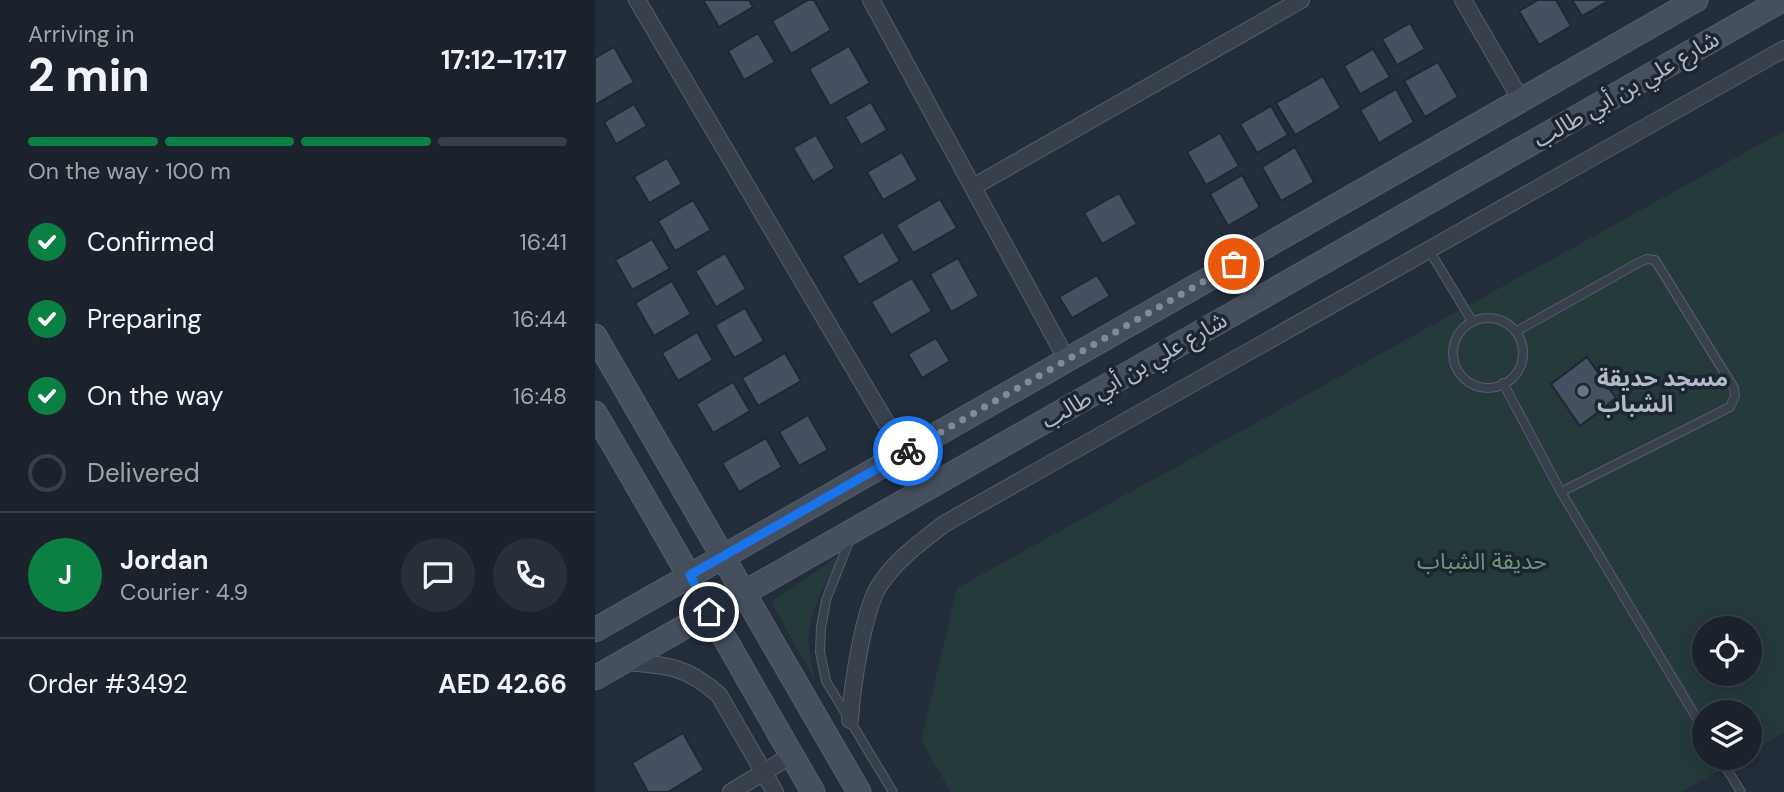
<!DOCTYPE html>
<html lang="en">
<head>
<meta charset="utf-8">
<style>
	body { margin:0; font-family:"DM Sans","Noto Sans Arabic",sans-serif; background:#282f38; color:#f1f3f6; height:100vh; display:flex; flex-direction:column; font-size:26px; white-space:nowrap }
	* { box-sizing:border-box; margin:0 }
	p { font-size:23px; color:#a0a4a9 }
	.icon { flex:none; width:38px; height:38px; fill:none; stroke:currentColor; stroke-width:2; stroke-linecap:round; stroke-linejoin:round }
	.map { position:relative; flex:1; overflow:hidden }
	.drawer { display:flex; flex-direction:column; background:#1b222c; width:595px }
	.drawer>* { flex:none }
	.buttons { position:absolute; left:1097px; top:616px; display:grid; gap:14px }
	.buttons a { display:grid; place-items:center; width:70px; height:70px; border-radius:50%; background:#1b222c; box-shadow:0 4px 18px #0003,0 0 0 2px #393f48; font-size:35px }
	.pin { position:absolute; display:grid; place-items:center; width:60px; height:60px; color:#fff; margin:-30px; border:4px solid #fff; border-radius:50%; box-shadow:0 2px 7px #0007 }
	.courier { position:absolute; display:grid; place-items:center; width:70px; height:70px; margin:-35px; border:5px solid #1a73e8; border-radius:50%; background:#fff; color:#222; box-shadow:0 2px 9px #0007 }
	.overview em { font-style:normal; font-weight:700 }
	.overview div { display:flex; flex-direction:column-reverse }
	.overview { display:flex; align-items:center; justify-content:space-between; height:119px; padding:0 28px }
	h1 { font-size:46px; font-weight:700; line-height:52px }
	.bar { display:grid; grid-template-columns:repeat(4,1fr); gap:10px 7px; align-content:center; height:84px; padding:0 28px }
	.bar i { height:9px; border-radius:5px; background:#393f48 }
	.bar .active { background:#0b8043 }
	.bar p { grid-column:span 4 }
	.line { display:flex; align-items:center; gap:18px; padding:0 28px; border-top:2px solid #393f48 }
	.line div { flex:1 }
	.round { display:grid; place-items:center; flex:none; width:74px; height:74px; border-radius:37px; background:#282f38 }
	ol { padding:0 28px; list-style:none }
	li { display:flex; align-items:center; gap:21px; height:77px }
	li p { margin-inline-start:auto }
	li .icon { padding:7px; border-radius:50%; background:#0b8043; color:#fff; stroke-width:4 }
	li:last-child { color:#a0a4a9 }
	li i { width:38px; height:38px; border:4px solid #393f48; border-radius:50% }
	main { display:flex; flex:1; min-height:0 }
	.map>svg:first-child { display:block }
</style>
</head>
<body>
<main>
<section class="drawer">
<div class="overview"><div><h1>2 min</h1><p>Arriving in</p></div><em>17:12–17:17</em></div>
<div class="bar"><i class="active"></i><i class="active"></i><i class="active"></i><i></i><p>On the way · 100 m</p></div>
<ol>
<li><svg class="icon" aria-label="check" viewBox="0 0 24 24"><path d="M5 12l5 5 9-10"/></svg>Confirmed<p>16:41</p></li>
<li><svg class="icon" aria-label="check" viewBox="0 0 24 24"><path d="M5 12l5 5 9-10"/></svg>Preparing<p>16:44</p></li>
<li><svg class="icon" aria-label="check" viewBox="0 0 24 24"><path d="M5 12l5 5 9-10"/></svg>On the way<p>16:48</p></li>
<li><i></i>Delivered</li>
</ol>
<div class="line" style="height:126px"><b class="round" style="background:#0b8043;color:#fff">J</b><div><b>Jordan</b><p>Courier · 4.9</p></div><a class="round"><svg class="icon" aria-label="chat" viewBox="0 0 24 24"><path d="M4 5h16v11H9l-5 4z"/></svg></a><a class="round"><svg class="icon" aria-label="phone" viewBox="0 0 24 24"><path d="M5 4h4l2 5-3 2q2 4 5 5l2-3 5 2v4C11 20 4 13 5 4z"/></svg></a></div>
<div class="line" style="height:91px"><div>Order #3492</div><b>AED 42.66</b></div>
</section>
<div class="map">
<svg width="1189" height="792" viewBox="0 0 1189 792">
	<rect width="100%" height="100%" fill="#242e3b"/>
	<g fill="#263a3c" fill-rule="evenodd">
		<path d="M1189,131V732L1155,752V712H1110V758H1145L1087,792H356L326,741L362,588ZM1110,628H1155V674H1110Z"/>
		<path d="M240,558L241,565C226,591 212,616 214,647C215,658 218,669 220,680L176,602Z"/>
	</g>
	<g fill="#455160" stroke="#1f2732" stroke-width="2">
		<polygon points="108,0 154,0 158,7 124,27"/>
		<polygon points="213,0 219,0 236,30 196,54 177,21"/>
		<polygon points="943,0 961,0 976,26 944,45 924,11"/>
		<polygon points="977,0 1015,0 987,16"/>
		<polygon points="815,23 830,49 802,65 787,39"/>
		<polygon points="163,33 180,62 149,80 133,51"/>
		<polygon points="254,46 275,83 235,106 214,69"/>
		<polygon points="19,47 39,82 0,105 0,58"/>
		<polygon points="778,49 795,77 765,94 749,66"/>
		<polygon points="843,62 863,97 830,117 809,81"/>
		<polygon points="728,76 746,108 700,135 681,103"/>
		<polygon points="801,89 819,122 784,143 765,110"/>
		<polygon points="276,102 292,130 266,145 250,117"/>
		<polygon points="39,104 52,126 21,144 9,122"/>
		<polygon points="676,106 693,135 662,153 645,124"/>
		<polygon points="625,133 644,166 611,185 592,152"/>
		<polygon points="221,135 240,168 218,182 198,148"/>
		<polygon points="700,147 719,182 686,201 667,167"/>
		<polygon points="307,152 323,180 288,200 272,172"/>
		<polygon points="72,158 87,184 54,203 39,177"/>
		<polygon points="647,175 665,207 633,226 615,194"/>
		<polygon points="524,193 542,224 507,244 489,213"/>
		<polygon points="345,199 362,228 318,253 301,225"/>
		<polygon points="98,200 116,230 80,251 63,221"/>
		<polygon points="288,232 305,261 264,285 247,256"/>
		<polygon points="57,239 75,269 37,290 20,260"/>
		<polygon points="130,253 151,289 121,307 100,271"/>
		<polygon points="363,258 384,296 356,312 335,274"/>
		<polygon points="502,275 515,296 477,318 464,297"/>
		<polygon points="317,278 337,311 296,335 276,302"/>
		<polygon points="77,281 96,314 59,336 40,303"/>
		<polygon points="150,308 169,341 139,358 120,325"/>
		<polygon points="102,332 118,360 83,381 67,353"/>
		<polygon points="341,338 355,361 327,378 313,354"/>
		<polygon points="190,353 206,381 163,406 147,378"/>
		<polygon points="992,357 1021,398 985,426 956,384"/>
		<polygon points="138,382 155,411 118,433 101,404"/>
		<polygon points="213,415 233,450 204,466 184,432"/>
		<polygon points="171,438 187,467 144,492 127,463"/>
		<polygon points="88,733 109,770 73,792 53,792 37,763"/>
	</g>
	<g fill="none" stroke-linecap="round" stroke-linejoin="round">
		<defs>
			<g id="lane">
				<polyline points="834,250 877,321"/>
				<circle cx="893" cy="353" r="35"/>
				<polyline points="922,331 1043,263 1052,259 1060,260 1139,388 1140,396 1135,407 966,492 1110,732"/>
				<polyline points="908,383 966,492"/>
				<polyline points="255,539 231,600 226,628 225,652 231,681 298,792"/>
				<polyline points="1125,758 1146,792"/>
			</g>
			<g id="street">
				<polyline points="42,0 309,453"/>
				<polyline points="276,0 472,360"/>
				<polyline points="868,0 926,100"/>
				<polyline points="378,187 706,0"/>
				<path d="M29,662C70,665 91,665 124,695L180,792"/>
				<path d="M255,720C257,688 268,608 286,583C303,558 326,542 349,524L1189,49"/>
				<polyline points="136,792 197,755"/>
			</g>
			<g id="secondary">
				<polyline points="0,336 264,792"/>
				<path d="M0,413C74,539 145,666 218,792"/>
				<polyline points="0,630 1101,0"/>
				<polyline points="0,678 1187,0"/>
			</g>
		</defs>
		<use href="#lane" stroke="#565e69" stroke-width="10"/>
		<use href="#street" stroke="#565e69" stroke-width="18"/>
		<use href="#secondary" stroke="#565e69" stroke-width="25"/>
		<use href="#lane" stroke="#38404c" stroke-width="8"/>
		<use href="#street" stroke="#38404c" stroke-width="16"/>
		<use href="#secondary" stroke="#464f5e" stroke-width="23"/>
	</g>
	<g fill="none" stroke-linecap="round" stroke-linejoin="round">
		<polyline stroke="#818a96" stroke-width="7" stroke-dasharray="0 12.6" points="313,451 639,264"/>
		<polyline stroke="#1a73e8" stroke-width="9" points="114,612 95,575 313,451"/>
	</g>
	<circle fill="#6b7280" stroke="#1d2530" stroke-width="2.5" cx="988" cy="391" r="7"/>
	<g text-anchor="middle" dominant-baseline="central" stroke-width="7" stroke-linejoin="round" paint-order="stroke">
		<g font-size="23" fill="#b3bbc7" stroke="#1d2530">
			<text transform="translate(1031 89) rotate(-30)">شارع علي بن أبي طالب</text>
			<text transform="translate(539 370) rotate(-30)">شارع علي بن أبي طالب</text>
		</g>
		<g font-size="23" font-weight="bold" fill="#b3bbc7" stroke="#1d2530" text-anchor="start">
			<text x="1002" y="378">مسجد حديقة<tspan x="1002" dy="26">الشباب</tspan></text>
		</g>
		<g font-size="23" fill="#6b9776" stroke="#1d2530">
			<text x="887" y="561">حديقة الشباب</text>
		</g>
	</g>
</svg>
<div class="buttons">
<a><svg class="icon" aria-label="locate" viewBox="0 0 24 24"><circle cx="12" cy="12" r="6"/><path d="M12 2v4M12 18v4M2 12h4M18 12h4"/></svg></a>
<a><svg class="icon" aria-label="layers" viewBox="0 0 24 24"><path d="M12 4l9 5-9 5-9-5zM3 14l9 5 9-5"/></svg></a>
</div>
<div class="pin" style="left:639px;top:264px;background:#ea580c"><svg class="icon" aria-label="bag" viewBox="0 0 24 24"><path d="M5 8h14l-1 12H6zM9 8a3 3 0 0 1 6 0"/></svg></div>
<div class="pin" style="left:114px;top:612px;background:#1f2937"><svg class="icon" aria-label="home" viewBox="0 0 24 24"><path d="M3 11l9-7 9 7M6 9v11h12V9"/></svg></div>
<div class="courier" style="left:313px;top:451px"><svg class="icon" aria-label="bike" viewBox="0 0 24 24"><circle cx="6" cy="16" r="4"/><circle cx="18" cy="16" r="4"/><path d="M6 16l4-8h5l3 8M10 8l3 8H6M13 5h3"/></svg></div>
</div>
</main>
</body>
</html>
